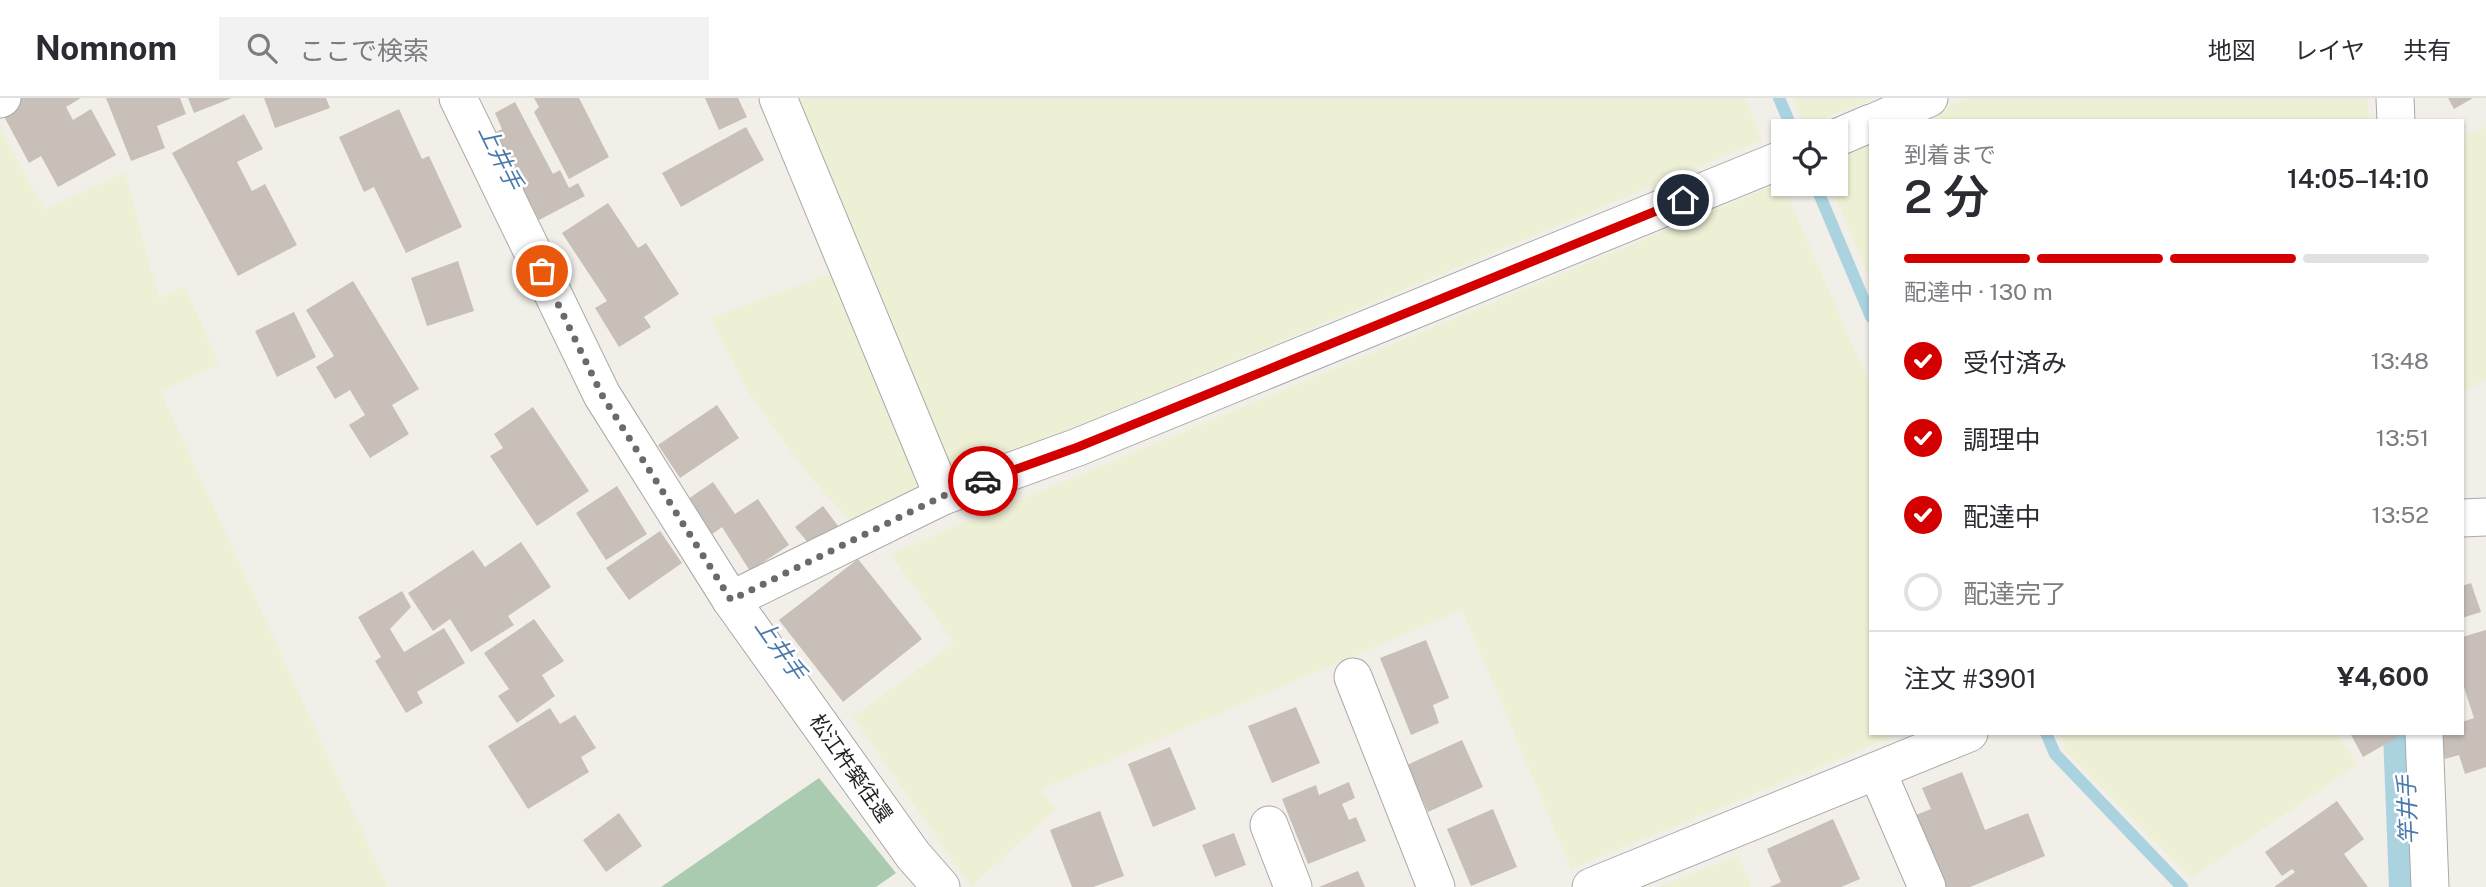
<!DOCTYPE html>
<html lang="ja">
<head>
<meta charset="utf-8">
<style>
	body { margin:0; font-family:"Public Sans","Noto Sans JP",sans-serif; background:#f2f2f3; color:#2b2b33; height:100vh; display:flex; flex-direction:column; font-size:26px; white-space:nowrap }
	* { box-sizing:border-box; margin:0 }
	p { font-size:23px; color:#7c7c81 }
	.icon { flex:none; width:38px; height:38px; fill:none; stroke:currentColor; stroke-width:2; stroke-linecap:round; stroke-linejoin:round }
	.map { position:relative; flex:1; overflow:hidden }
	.sheet { position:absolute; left:1869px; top:21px; width:595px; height:616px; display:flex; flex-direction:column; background:#fff; border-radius:0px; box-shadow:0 2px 5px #0004 }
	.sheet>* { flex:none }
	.controls { position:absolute; left:1771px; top:21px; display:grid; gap:14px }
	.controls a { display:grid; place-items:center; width:77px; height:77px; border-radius:0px; background:#fff; box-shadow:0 2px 5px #0004; font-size:35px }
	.pin { position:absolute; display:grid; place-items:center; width:60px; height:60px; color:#fff; margin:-30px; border:4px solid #fff; border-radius:50%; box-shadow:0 2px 7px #0007 }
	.courier { position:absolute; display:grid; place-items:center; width:70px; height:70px; margin:-35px; border:5px solid #d40000; border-radius:50%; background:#fff; color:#222; box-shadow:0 2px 9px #0007 }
	.summary em { font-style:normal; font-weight:600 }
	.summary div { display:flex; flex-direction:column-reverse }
	.summary { display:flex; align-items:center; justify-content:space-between; height:119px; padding:0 35px }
	h1 { font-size:46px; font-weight:600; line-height:52px }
	.bar { display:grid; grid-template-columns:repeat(4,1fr); gap:10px 7px; align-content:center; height:84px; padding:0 35px }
	.bar i { height:9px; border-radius:5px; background:#e1e1e2 }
	.bar .active { background:#d40000 }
	.bar p { grid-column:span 4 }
	.line { display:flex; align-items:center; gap:18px; padding:0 35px; border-top:2px solid #e1e1e2 }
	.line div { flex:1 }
	ol { padding:0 35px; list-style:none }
	li { display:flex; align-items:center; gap:21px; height:77px }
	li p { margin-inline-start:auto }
	li .icon { padding:7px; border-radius:50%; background:#d40000; color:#fff; stroke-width:4 }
	li:last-child { color:#7c7c81 }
	li i { width:38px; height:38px; border:4px solid #e1e1e2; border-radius:50% }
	header { display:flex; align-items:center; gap:42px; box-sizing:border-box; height:98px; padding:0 35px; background:#fff; border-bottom:2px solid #e1e1e2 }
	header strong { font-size:33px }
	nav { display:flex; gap:38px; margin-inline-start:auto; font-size:24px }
	.search { width:490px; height:63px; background:#f2f2f3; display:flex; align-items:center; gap:18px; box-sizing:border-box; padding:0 24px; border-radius:0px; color:#7c7c81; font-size:26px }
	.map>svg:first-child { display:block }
</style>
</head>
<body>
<header>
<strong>Nomnom</strong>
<div class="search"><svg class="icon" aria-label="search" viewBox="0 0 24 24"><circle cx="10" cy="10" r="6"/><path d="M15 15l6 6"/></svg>ここで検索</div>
<nav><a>地図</a><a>レイヤ</a><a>共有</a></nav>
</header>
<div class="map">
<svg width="2486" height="789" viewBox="0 0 2486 789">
	<rect width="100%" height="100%" fill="#f2efe9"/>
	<g fill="#eef0d5">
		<polygon points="798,0 1745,0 1762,42 956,379"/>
		<polygon points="1792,0 1873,0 1805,29"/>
		<polygon points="1966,0 2368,0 2369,23 1913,23"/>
		<polygon points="0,28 44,112 125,74 159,200 185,188 219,266 161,294 388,789 0,789"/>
		<polygon points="2486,28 2486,282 2462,294 2462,40"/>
		<polygon points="1871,41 1871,184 1830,86 1836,86 1836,55"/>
		<polygon points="1782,84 1871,289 1871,635 1902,635 1571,771 1462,512 1040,692 1056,711 971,789 853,619 954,545 890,456"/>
		<polygon points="835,174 921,396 853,427 805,373 748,294 710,220"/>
		<polygon points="2060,635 2338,635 2357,667 2191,780 2066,654"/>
		<polygon points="1738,757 1751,789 1659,789"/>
	</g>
	<polygon fill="#aacbaf" points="819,680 896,775 876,789 661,789"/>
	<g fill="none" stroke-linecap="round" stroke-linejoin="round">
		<g stroke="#aad3df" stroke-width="12">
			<polyline points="1779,0 1793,33"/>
			<polyline points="1815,86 1871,219"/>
			<polyline points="2046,635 2055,656 2182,789"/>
		</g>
		<polyline stroke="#aad3df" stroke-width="42" points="2404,635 2410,789"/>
	</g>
	<g fill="#c7bfb8">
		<polygon points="15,0 81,0 66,9 73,22 91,11 116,57 58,89 41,58 29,65 0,11"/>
		<polygon points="106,0 180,0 186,16 157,28 165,50 131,63"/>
		<polygon points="188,0 232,0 194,15"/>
		<polygon points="264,0 326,0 330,10 275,30"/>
		<polygon points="534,0 579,0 609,59 569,81 534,14 539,9"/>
		<polygon points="705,0 738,0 747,19 719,32"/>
		<polygon points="2448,0 2473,0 2454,11"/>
		<polygon points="515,4 553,76 560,72 569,90 578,85 585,98 539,122 494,35 502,31 495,15"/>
		<polygon points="399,11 422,61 429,58 462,129 406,155 374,89 364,94 339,39"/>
		<polygon points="244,16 263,51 237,64 252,93 265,86 297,147 238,178 172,55"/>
		<polygon points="746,29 764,62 681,109 662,75"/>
		<polygon points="608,105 638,150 646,145 679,196 644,219 651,229 619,249 595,210 607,203 562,135"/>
		<polygon points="458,163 474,213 427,228 411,180"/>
		<polygon points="353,183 419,291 392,307 409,336 370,360 349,327 365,317 350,292 335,301 316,269 334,258 306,212"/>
		<polygon points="294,214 316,259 277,279 255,233"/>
		<polygon points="717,307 739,340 680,380 658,347"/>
		<polygon points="533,309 589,393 537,428 490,358 503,350 494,336"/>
		<polygon points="713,384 735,416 758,401 789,447 750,473 722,429 711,437 688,401"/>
		<polygon points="617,388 647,436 606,462 576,415"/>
		<polygon points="823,408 841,432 814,452 795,429"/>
		<polygon points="660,433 682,465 629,502 606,470"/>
		<polygon points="521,444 551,489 508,518 514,527 471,554 450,521 433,533 408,495 473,452 485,469"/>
		<polygon points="858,461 922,541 843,604 779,522"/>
		<polygon points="2471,485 2481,514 2462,520 2462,488"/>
		<polygon points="402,493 411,509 390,531 404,554 444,530 465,565 417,594 423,605 406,615 375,563 381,559 358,519"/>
		<polygon points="534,521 564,563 542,577 555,598 517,625 498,598 509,591 484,555"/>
		<polygon points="2486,532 2486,669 2465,676 2459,657 2445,661 2437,635 2462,635 2462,624 2474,620 2462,583 2462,539"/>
		<polygon points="1426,542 1449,600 1433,607 1439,625 1411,637 1380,560"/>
		<polygon points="1296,609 1320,665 1272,685 1248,628"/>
		<polygon points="550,610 560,626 575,617 596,650 581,659 589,674 528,711 488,648"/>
		<polygon points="2350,635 2396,635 2398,639 2363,659"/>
		<polygon points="1462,642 1483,689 1428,714 1407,667"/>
		<polygon points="1170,649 1196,711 1153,729 1128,666"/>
		<polygon points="1962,674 1985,732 2028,715 2045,758 1970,789 1945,789 1916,717 1931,711 1922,690"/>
		<polygon points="1349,684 1355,700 1342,706 1349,722 1356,719 1366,743 1308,766 1282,701 1316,687 1319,697"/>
		<polygon points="2337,703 2364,741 2344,756 2368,789 2274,789 2295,774 2292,771 2282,778 2265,754"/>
		<polygon points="1493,711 1517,769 1471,788 1447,731"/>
		<polygon points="1100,713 1124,778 1093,789 1072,789 1050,732"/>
		<polygon points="619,715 642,748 606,774 583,742"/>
		<polygon points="1833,721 1860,781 1841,789 1770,789 1781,784 1767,751"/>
		<polygon points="1234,735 1246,767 1215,779 1202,747"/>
		<polygon points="1358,773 1365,789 1319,789"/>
	</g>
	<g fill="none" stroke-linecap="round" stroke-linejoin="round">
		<defs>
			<g id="minor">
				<polyline points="458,0 602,297 731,502 913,757 941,789"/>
				<polyline points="778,0 943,398"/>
				<polyline points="2395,0 2396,23"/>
				<polyline points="0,1 2,0"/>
				<polyline points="1877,23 1929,0"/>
				<polyline points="1836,40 1871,25"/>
				<polyline points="2462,420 2486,419"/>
				<polyline points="731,502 943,398 1078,349 1783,61"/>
				<polyline points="1353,579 1436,789"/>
				<polyline points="2424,635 2430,789"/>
				<polyline points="1877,673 1927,789"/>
				<polyline points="1269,727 1293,789"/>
				<polyline points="1591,789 1969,635"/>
			</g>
		</defs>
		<use href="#minor" stroke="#a9a9a9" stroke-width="39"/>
		<use href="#minor" stroke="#fff" stroke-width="37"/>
	</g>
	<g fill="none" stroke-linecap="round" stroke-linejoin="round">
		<polyline stroke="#6b6a68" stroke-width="7" stroke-dasharray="0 12.6" points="542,173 602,297 731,502 943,398 983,383"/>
		<polyline stroke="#d40000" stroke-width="9" points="983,383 1078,349 1683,102"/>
	</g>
	<g text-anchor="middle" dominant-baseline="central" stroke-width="5" stroke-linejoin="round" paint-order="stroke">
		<g font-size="21" fill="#222" stroke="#fff">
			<text transform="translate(851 670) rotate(55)">松江杵築往還</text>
		</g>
		<g font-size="23" font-style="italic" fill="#4a7aab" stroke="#fff">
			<text transform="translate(501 59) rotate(64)">上井手</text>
			<text transform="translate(781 551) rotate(55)">上井手</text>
			<text transform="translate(2407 712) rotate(-92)">竿井手</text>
		</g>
	</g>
</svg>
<div class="controls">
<a><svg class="icon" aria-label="locate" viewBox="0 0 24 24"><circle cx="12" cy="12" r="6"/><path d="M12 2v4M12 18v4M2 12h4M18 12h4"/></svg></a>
</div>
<div class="pin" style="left:542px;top:173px;background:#ea580c"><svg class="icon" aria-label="bag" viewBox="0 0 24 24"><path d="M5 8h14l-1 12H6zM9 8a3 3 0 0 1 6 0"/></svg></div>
<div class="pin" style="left:1683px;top:102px;background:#1f2937"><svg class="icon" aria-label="home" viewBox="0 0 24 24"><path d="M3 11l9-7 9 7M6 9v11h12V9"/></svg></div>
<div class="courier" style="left:983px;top:383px"><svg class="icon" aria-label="car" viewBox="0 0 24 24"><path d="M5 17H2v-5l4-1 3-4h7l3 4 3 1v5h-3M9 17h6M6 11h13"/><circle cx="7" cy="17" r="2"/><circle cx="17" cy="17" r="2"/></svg></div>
<section class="sheet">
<div class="summary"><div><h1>2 分</h1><p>到着まで</p></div><em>14:05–14:10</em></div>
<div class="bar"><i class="active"></i><i class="active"></i><i class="active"></i><i></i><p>配達中 · 130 m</p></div>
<ol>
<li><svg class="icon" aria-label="check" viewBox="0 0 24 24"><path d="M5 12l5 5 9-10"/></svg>受付済み<p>13:48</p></li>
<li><svg class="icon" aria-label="check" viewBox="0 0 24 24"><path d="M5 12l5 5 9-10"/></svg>調理中<p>13:51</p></li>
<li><svg class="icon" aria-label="check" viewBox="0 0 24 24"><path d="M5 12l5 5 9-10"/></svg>配達中<p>13:52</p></li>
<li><i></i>配達完了</li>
</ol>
<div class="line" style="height:91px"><div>注文 #3901</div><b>¥4,600</b></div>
</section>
</div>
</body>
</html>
